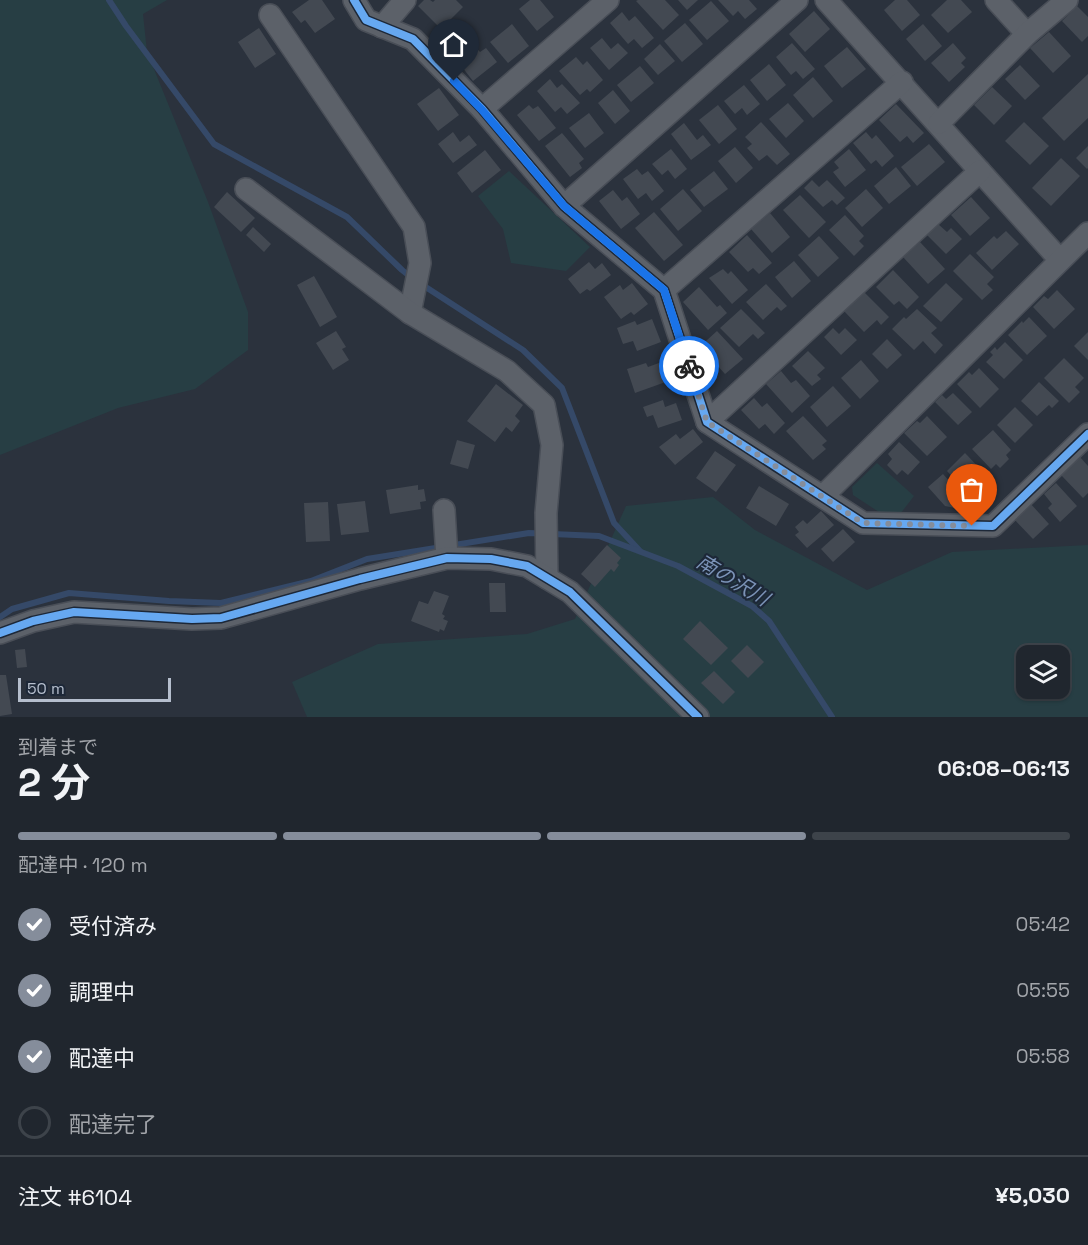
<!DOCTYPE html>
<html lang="ja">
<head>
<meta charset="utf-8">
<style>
	body { margin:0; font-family:"Space Grotesk","Noto Sans JP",sans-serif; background:#2d323a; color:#f1f3f6; height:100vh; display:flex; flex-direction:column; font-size:22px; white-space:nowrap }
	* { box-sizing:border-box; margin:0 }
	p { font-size:20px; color:#a2a5aa }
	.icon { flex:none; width:33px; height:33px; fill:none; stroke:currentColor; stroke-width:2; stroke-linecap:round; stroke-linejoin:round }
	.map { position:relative; height:717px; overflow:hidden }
	.drawer { display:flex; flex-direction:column; background:#20262e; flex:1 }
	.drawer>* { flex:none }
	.controls { position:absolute; left:1016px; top:645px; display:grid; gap:12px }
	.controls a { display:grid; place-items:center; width:54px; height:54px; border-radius:12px; background:#20262e; box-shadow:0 2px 4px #0004,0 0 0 2px #3d434a; font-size:30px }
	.scale { position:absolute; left:18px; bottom:15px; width:153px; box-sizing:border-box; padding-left:6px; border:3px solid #b5becd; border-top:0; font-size:16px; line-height:21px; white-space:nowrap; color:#b5becd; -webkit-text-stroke:4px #1d2838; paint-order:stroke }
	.pin { position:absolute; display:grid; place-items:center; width:51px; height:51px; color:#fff; margin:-62px -26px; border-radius:50% 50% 50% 0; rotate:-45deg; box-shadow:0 0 6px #0007 }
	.pin .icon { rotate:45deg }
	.courier { position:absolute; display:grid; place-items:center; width:60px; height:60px; margin:-30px; border:4px solid #1a73e8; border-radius:50%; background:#fff; color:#222; box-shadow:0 2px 8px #0007 }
	.headline em { font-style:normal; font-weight:700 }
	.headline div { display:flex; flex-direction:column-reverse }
	.headline { display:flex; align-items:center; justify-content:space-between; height:102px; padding:0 18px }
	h1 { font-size:39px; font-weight:700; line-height:45px }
	.bar { display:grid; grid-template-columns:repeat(4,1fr); gap:9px 6px; align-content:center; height:72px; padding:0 18px }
	.bar i { height:8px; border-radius:4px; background:#3d434a }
	.bar .selected { background:#858d9b }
	.bar p { grid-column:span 4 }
	.line { display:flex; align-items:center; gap:15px; padding:0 18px; border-top:2px solid #3d434a }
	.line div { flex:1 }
	ol { padding:0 18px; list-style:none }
	li { display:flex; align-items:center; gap:18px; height:66px }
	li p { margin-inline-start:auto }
	li .icon { padding:6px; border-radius:50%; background:#858d9b; color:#fff; stroke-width:4 }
	li:last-child { color:#a2a5aa }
	li i { width:33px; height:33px; border:3px solid #3d434a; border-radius:50% }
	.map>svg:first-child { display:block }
</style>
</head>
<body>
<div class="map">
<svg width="1088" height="717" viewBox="0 0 1088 717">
	<rect width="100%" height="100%" fill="#2b323d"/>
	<g fill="#273e44" fill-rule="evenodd">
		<polygon points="0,0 167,0 143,14 147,52 208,202 248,312 248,350 195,389 118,408 0,455"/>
		<polygon points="509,171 590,247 566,271 511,263 503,229 478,196"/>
		<polygon points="877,463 914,496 897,518 885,516 853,495 852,487"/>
		<path d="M713,497L755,530L867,590L952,552L1088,545V717H307L292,682L378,644L527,634L575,619L626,506ZM1026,656H1059V688H1026Z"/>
	</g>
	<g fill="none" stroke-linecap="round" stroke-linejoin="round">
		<g stroke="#354968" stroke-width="6">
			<polyline points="109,0 126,26 214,144 347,217 402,270 412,278"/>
			<polyline points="421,284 523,350 562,388 614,523 640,551"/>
			<polyline points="0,617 12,609 69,593 169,601 221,603 311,581 367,559 529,533 599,536 678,566 752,606 769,621 832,717"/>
		</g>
	</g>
	<g fill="#434952">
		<polygon points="309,0 322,0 335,19 315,33 305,20 301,23 292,12"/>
		<polygon points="424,0 430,0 433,2 435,0 456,0 463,7 441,29 418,6"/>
		<polygon points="530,0 540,0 554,17 537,31 519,9"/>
		<polygon points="638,0 665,0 679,15 663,30 636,1"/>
		<polygon points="678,0 698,0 687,10"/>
		<polygon points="718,0 749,0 757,9 745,19 738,11 733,16"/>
		<polygon points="895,0 907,0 920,15 902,31 884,10"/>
		<polygon points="947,0 961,0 972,12 948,33 931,15"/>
		<polygon points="711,1 729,21 707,40 689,20"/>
		<polygon points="1077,6 1088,17 1088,36 1082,42 1062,21"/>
		<polygon points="814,11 830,29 805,52 789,34"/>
		<polygon points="622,12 629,21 635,16 654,38 642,48 634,39 628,44 610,23"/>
		<polygon points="685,23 703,44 682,62 664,41"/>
		<polygon points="512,24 529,46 508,63 490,42"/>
		<polygon points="923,24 942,46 925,61 906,39"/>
		<polygon points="259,28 276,54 255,68 238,42"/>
		<polygon points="1049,32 1071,56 1053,73 1030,48"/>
		<polygon points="602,38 611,49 618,43 628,53 609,70 590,48"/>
		<polygon points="792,43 815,69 803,79 796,71 791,75 776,57"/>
		<polygon points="953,43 966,58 961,63 965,67 949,82 931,63"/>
		<polygon points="473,44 480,52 486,48 497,62 473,81 455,58"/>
		<polygon points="660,44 675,61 658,75 644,59"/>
		<polygon points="847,47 866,69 842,88 824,66"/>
		<polygon points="576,57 583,65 587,61 603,80 590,92 587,89 580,95 559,71"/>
		<polygon points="769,64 786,85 767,101 750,80"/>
		<polygon points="1020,65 1040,86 1025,100 1005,79"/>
		<polygon points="640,66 654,83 631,102 617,85"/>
		<polygon points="1088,74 1088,118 1064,141 1042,118"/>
		<polygon points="813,77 833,101 813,118 793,95"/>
		<polygon points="550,79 557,88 562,84 580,103 567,114 561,107 555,112 537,91"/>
		<polygon points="744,85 760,104 747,115 742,108 735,114 724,101"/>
		<polygon points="992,87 1012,106 994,125 974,105"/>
		<polygon points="439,88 459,115 438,131 417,104"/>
		<polygon points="613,90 630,111 615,124 598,103"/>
		<polygon points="788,103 804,121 786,138 769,119"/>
		<polygon points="896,104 924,133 913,143 907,136 900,142 879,120"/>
		<polygon points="529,105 533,109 538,106 556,128 539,141 517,115"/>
		<polygon points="718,105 737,129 719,144 699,120"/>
		<polygon points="589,113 604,133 585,148 569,128"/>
		<polygon points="761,122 790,154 777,165 767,155 759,161 747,148 752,144 745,137"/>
		<polygon points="1024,122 1049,146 1030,165 1005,141"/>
		<polygon points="684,123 697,140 703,135 711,145 691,160 671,134"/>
		<polygon points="453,132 460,142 469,135 477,145 453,163 438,144"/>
		<polygon points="866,132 872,139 876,135 894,156 882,167 876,160 871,164 853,143"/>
		<polygon points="562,133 584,159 579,163 582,168 570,177 545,146"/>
		<polygon points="929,144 945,162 917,186 901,167"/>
		<polygon points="1088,146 1088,168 1087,169 1076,158"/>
		<polygon points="735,147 753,168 736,183 718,161"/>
		<polygon points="671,149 687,169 675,179 668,170 662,175 652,164"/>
		<polygon points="849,149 866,170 845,187 833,172 839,168 834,162"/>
		<polygon points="485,150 501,170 472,193 457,173"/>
		<polygon points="1061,158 1080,176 1051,206 1032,188"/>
		<polygon points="896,167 911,186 889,204 874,186"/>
		<polygon points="637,169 642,175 648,171 664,191 652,201 646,193 638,199 623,179"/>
		<polygon points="714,171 728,189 704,207 690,190"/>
		<polygon points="812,180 819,187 827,180 845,198 837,205 832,200 823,207 804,188"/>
		<polygon points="683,189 702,211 678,231 660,209"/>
		<polygon points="866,189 883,208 862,227 845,208"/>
		<polygon points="613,190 622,201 627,197 640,214 621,229 599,201"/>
		<polygon points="227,192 255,218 241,232 214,207"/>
		<polygon points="800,195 826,222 809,238 783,210"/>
		<polygon points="971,197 990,218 970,236 951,215"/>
		<polygon points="654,212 683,245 664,261 635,228"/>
		<polygon points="770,213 790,237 772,253 751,229"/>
		<polygon points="845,215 864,236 859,241 864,246 854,256 829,230"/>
		<polygon points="938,224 947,232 951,228 962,239 946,254 927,235"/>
		<polygon points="253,227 271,244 264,252 246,235"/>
		<polygon points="1006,231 1019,244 992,270 976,253 994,236 997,239"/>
		<polygon points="747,235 772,263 759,274 753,268 748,272 729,252"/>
		<polygon points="819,236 839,258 818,277 798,255"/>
		<polygon points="920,242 945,269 928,284 903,257"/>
		<polygon points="970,254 994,277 987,284 993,290 982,300 953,271"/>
		<polygon points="794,261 811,281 792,298 775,277"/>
		<polygon points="589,262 595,269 602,263 611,275 590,291 587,289 580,294 568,279"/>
		<polygon points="723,269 728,274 731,271 748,290 732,304 709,278"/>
		<polygon points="893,270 919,297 907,309 899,301 894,305 876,287"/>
		<polygon points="314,276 337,317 320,327 297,285"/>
		<polygon points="632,283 648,304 634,315 631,312 621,319 604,297 620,285 623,290"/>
		<polygon points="946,283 963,299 941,322 923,306"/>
		<polygon points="766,284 787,306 781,311 777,307 763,320 746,302"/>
		<polygon points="699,287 717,307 720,305 727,313 708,330 683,302"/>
		<polygon points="1057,290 1075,309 1054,329 1033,307 1044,296 1048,299"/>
		<polygon points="864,292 889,317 881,325 877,320 864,332 844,311"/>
		<polygon points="741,309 765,333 758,339 753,334 739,347 720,328"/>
		<polygon points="917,309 937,328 931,333 943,345 935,354 923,341 914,350 892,329 904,317 906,319"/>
		<polygon points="1029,317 1047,336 1027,355 1008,335 1022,321 1023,323"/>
		<polygon points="652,319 661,342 637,351 633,341 623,344 617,328 635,321 637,325"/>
		<polygon points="833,328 839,334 845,328 857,340 841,355 824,337"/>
		<polygon points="336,331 346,347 342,349 349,360 333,370 316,343"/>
		<polygon points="717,331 743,359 725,374 707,354 703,357 696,350"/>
		<polygon points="1088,332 1088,360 1074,346"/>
		<polygon points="887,339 902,355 887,369 872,354"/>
		<polygon points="1005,342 1023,360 1004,379 986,362 993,355 990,352 995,347 997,350"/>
		<polygon points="808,351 825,368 817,375 821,379 812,386 792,366"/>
		<polygon points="1064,358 1084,378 1075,387 1080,392 1069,403 1044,378"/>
		<polygon points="667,360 674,379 635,393 627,369 646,363 648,367"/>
		<polygon points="861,360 879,381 860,399 841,378"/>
		<polygon points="979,368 999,389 980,408 957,384 969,372 972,375"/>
		<polygon points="781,371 791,383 796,380 810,396 792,413 766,384"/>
		<polygon points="1039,382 1059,401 1052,408 1049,405 1037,416 1021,401"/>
		<polygon points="496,384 523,405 515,416 520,421 512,432 506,427 495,442 467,421"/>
		<polygon points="833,386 851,406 827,427 810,407"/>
		<polygon points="953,393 972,412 958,425 935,402 942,395 946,399"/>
		<polygon points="754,398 762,407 767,403 785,423 774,434 765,424 759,429 741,410"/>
		<polygon points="663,400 665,407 676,403 682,420 658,428 653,415 647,417 643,407"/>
		<polygon points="1015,407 1033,425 1015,443 997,425"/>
		<polygon points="803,416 827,441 822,445 826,449 813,460 786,431"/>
		<polygon points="927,416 947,437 927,456 904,433 917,421 920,423"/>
		<polygon points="693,429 703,442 675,465 659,447 676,434 680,439"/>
		<polygon points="993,430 1011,450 1006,455 1009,459 1000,468 996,464 991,469 972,449"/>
		<polygon points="457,440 475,445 468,469 450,464"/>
		<polygon points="899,442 920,462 908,475 902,470 897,475 887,465 892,459 888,454"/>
		<polygon points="715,451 736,465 716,492 696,478"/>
		<polygon points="965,453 984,473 965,491 947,471"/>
		<polygon points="1080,457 1088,466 1088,493 1083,498 1061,475"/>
		<polygon points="943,474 959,492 956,495 962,502 955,508 945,506 928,487"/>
		<polygon points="1056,483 1077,506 1060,522 1048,508 1052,504 1044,494"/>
		<polygon points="418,485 418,490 424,489 426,501 420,502 421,509 390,514 386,490"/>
		<polygon points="759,486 789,504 776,526 746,508"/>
		<polygon points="365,501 369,532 341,535 337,504"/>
		<polygon points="328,502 330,541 306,542 304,503"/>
		<polygon points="1030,503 1049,524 1033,539 1013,518"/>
		<polygon points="821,511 834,525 807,548 795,535 799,532 795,527 803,520 807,524"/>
		<polygon points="843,529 855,542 833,562 821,549"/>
		<polygon points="607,545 621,558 617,563 619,565 614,572 611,569 595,587 581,574"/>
		<polygon points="489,583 505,583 506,612 490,612"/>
		<polygon points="434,591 449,596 442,614 445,616 443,619 448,621 444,631 440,629 439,632 411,621 419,601 428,604"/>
		<polygon points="700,621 728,648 711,665 683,639"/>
		<polygon points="747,645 764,662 748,678 731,661"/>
		<polygon points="25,649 27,667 17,668 15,650"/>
		<polygon points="714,671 735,692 723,704 701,683"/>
		<polygon points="0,675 6,675 12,714 0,716"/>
	</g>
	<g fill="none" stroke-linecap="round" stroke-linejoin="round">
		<defs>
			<g id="minor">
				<polyline points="354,0 366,20 413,39 482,109 564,206 664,290 707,422 863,523 993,526 1088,434"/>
				<polyline points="826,0 1060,260"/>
				<polyline points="996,0 1027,34"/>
				<polyline points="270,15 414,227 420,263 410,313"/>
				<polyline points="382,27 405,0"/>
				<polyline points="482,109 608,0"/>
				<polyline points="939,123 1027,34 1067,0"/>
				<polyline points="246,189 410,313 507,371 544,405 552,445 546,513 547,578"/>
				<polyline points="564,206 797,0"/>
				<polyline points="664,290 902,82"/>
				<polyline points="707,422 980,171"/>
				<polyline points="823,496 1088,233"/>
				<polyline points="444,510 447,558"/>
				<polyline points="0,633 33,621 74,612 192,619 221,618 360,579 447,558 491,559 527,566 570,592 698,717"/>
			</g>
		</defs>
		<use href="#minor" stroke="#494e57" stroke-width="24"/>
		<use href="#minor" stroke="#5c6169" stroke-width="21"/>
		<defs>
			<g id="cycleway">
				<polyline points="354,0 366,20 413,39 482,109 564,206 664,290 707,422 863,523 993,526 1088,434"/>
				<polyline points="0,633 33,621 74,612 192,619 221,618 360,579 447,558 491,559 527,566 570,592 698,717"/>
			</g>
		</defs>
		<use href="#cycleway" stroke="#1d2838" stroke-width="11"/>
		<use href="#cycleway" stroke="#66a8f1" stroke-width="8"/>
	</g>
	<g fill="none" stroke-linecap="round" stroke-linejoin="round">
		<polyline stroke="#858d9b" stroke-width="6" stroke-dasharray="0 10.8" points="689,366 707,422 863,523 972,526"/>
		<polyline stroke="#1a73e8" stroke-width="8" points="454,81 482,110 564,206 664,290 689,366"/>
	</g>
	<g text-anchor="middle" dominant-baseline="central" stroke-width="4.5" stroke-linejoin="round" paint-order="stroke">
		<g font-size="20" font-style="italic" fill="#7b93b7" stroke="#1d2838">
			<text transform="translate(733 580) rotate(31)">南の沢川</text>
		</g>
	</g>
</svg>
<div class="controls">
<a><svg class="icon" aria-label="layers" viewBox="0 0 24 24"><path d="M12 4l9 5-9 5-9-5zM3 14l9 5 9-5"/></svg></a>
</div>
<div class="scale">50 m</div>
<div class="pin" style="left:972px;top:526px;background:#ea580c"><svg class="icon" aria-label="bag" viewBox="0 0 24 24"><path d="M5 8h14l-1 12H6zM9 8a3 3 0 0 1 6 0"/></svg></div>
<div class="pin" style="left:454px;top:81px;background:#1f2937"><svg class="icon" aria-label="home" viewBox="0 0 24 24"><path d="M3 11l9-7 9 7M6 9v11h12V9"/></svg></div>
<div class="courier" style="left:689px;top:366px"><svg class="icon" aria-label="bike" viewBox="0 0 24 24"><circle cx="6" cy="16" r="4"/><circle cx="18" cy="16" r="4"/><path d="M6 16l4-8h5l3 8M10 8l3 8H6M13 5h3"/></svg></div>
</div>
<section class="drawer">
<div class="headline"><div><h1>2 分</h1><p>到着まで</p></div><em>06:08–06:13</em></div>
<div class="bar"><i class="selected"></i><i class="selected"></i><i class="selected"></i><i></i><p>配達中 · 120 m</p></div>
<ol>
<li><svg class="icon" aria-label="check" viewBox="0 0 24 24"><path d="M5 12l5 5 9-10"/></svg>受付済み<p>05:42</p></li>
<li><svg class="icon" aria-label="check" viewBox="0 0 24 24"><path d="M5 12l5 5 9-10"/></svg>調理中<p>05:55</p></li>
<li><svg class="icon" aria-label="check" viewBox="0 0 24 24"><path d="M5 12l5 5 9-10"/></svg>配達中<p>05:58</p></li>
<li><i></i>配達完了</li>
</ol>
<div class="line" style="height:78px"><div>注文 #6104</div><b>¥5,030</b></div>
</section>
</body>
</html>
